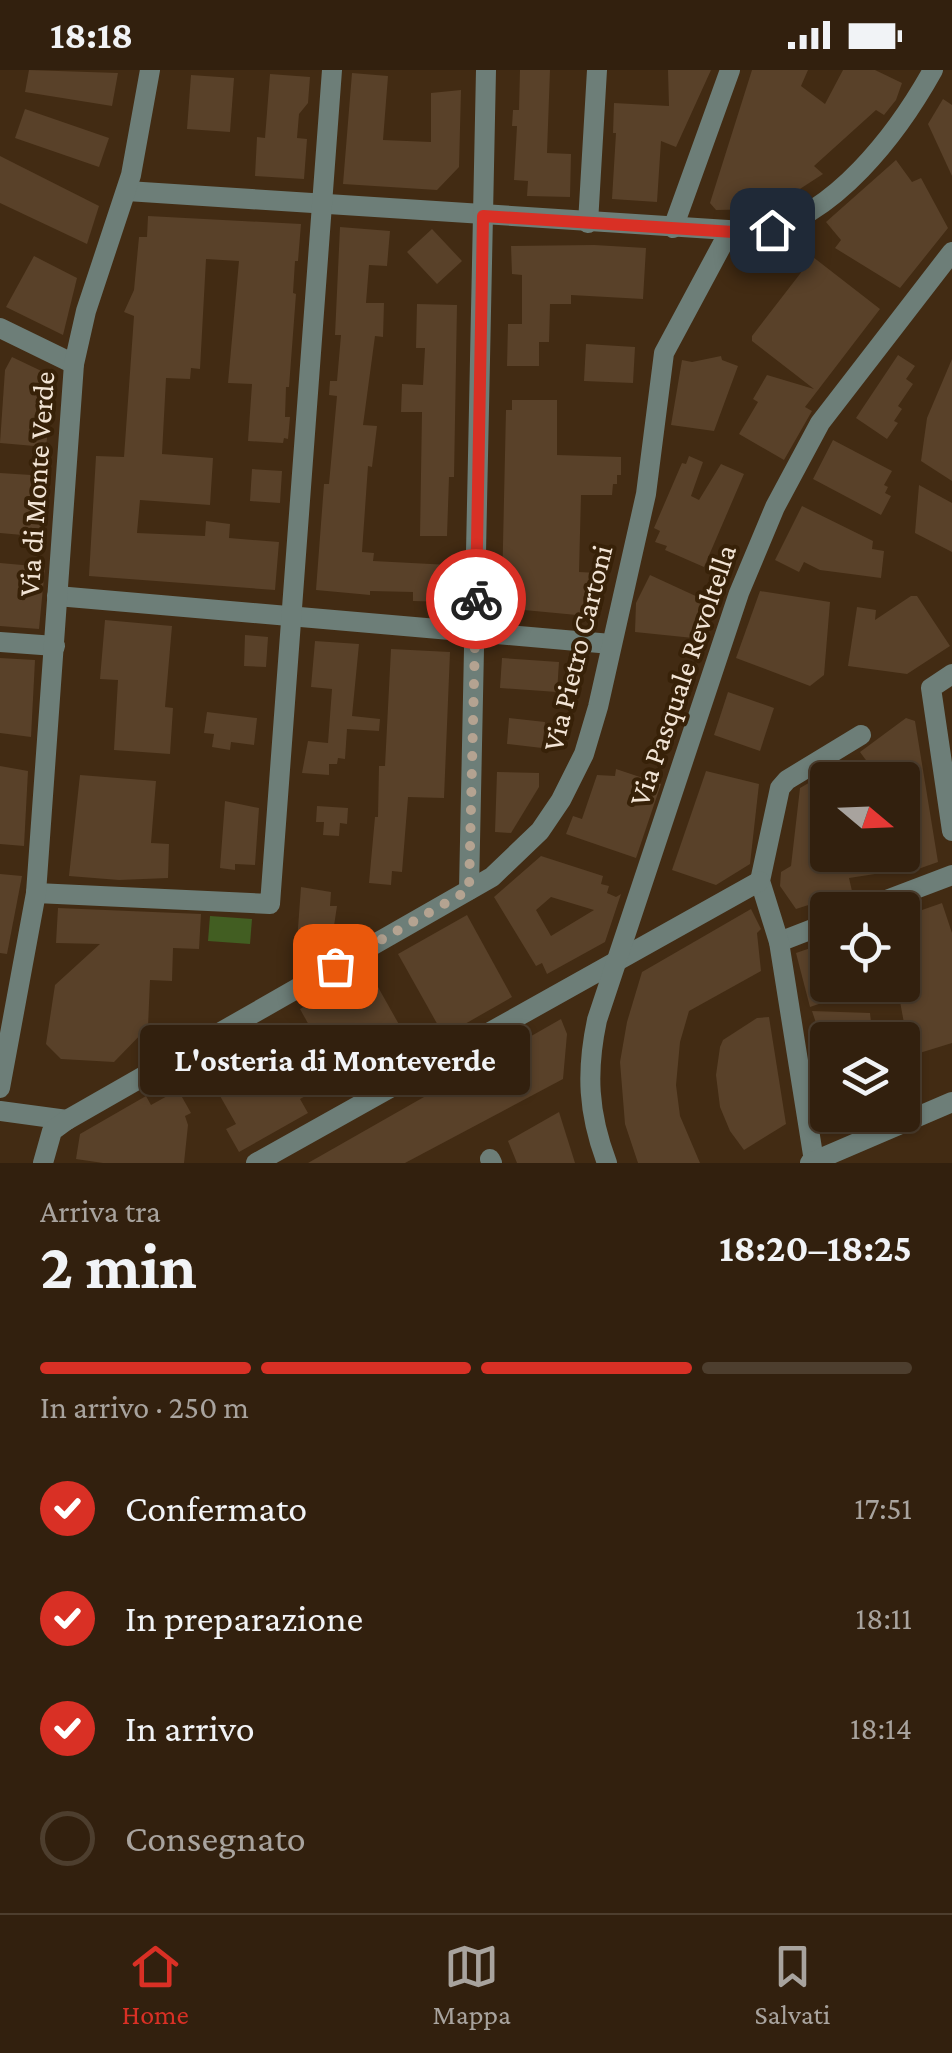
<!DOCTYPE html>
<html lang="it">
<head>
<meta charset="utf-8">
<style>
	body { margin:0; font-family:"Crimson Pro",serif; background:#3d2d1c; color:#f1f3f6; height:100vh; display:flex; flex-direction:column; font-size:38px; white-space:nowrap }
	* { box-sizing:border-box; margin:0 }
	p { font-size:32px; color:#a8a39e }
	.icon { flex:none; width:55px; height:55px; fill:none; stroke:currentColor; stroke-width:2; stroke-linecap:round; stroke-linejoin:round }
	.map { position:relative; height:1093px; overflow:hidden }
	.side { display:flex; flex-direction:column; background:#32200e; flex:1 }
	.side>* { flex:none }
	.needle { width:65px; rotate:109deg }
	.tools { position:absolute; left:810px; top:692px; display:grid; gap:20px }
	.tools a { display:grid; place-items:center; width:110px; height:110px; border-radius:10px; background:#32200e; box-shadow:0 2px 8px #0004,0 0 0 2px #4d3e2e; font-size:50px }
	.pin { position:absolute; display:grid; place-items:center; width:85px; height:85px; color:#fff; margin:-42px; border-radius:20px; box-shadow:0 5px 15px #0006 }
	.courier { position:absolute; display:grid; place-items:center; width:100px; height:100px; margin:-50px; border:8px solid #d93025; border-radius:50%; background:#fff; color:#222; box-shadow:0 2px 12px #0007 }
	.bubble { position:absolute; height:70px; border-radius:10px; background:#32200e; box-shadow:0 2px 8px #0004,0 0 0 2px #4d3e2e; font-size:32px; font-weight:700; line-height:70px; text-align:center }
	.head em { font-style:normal; font-weight:700 }
	.head div { display:flex; flex-direction:column-reverse }
	.head { display:flex; align-items:center; justify-content:space-between; height:170px; padding:0 40px }
	h1 { font-size:65px; font-weight:700; line-height:75px }
	.bar { display:grid; grid-template-columns:repeat(4,1fr); gap:15px 10px; align-content:center; height:120px; padding:0 40px }
	.bar i { height:12px; border-radius:8px; background:#4d3e2e }
	.bar .on { background:#d93025 }
	.bar p { grid-column:span 4 }
	ol { padding:0 40px; list-style:none }
	li { display:flex; align-items:center; gap:30px; height:110px }
	li p { margin-inline-start:auto }
	li .icon { padding:10px; border-radius:50%; background:#d93025; color:#fff; stroke-width:4 }
	li:last-child { color:#a8a39e }
	li i { width:55px; height:55px; border:5px solid #4d3e2e; border-radius:50% }
	.status { display:flex; justify-content:space-between; align-items:center; height:70px; padding:0 50px; background:#32200e; direction:ltr }
	.status svg { height:28px; fill:currentColor }
	.menu { display:flex; justify-content:space-around; align-items:center; height:140px; border-top:2px solid #4d3e2e; background:#32200e; font-size:28px; color:#a8a39e }
	.menu a { display:grid; justify-items:center; gap:5px }
	.menu .on { color:#d93025 }
	.map>svg:first-child { display:block }
</style>
</head>
<body>
<div class="status"><b>18:18</b><svg viewBox="0 0 49 12"><path d="M0 12V9h3v3zM5 12V6h3v6zM10 12V3h3v9zM15 12V0h3v12zM26 1h20v11H26zM47 4h2v5h-2z"/></svg></div>
<div class="map">
<svg width="952" height="1093" viewBox="0 0 952 1093">
	<rect width="100%" height="100%" fill="#422b13"/>
	<polygon fill="#425e22" points="210,846 252,849 250,874 208,871"/>
	<g fill="#594129" fill-rule="evenodd">
		<polygon points="29,0 118,3 112,36 25,22"/>
		<polygon points="520,0 550,0 547,83 571,84 570,127 527,126 528,111 514,110 517,56 512,56 513,40 519,40"/>
		<polygon points="668,0 711,0 676,77 661,71 657,132 612,129 616,63 613,63 614,33 669,36"/>
		<polygon points="752,0 808,0 801,16 825,34 843,0 875,0 902,13 896,30 884,45 876,40 814,96 823,104 769,139 716,140 710,133"/>
		<polygon points="352,3 388,6 383,70 431,72 431,23 461,20 459,97 437,120 343,114"/>
		<polygon points="270,4 310,7 308,33 299,44 297,68 307,69 304,109 255,106 257,67 265,68"/>
		<polygon points="191,5 234,8 230,62 187,59"/>
		<polygon points="943,29 952,35 952,106 928,54"/>
		<polygon points="25,39 109,68 99,97 15,68"/>
		<polygon points="0,86 99,136 87,174 0,133"/>
		<polygon points="896,90 912,112 921,108 948,158 900,218 835,178 841,170 826,152"/>
		<polygon points="148,146 301,154 298,191 295,191 293,223 296,224 289,317 286,317 285,347 290,347 288,369 284,368 283,373 248,371 252,314 228,313 239,191 206,189 200,299 191,298 190,309 166,308 162,384 213,388 210,435 140,430 137,463 205,466 206,451 230,454 229,468 279,472 275,520 89,506 96,386 124,387 134,246 124,242 134,220 139,167 147,167"/>
		<polygon points="340,157 390,161 387,196 369,195 366,233 384,233 383,267 375,266 363,355 377,356 372,397 368,396 362,482 374,483 373,491 450,495 450,532 413,531 413,522 370,521 370,525 316,520 324,414 329,414 337,326 329,325 330,311 337,311 341,265 335,265"/>
		<polygon points="432,159 462,191 437,214 407,182"/>
		<polygon points="594,175 646,178 643,229 571,225 571,234 550,234 549,272 539,272 539,296 507,296 508,254 522,254 522,205 512,204 511,176"/>
		<polygon points="34,186 77,208 63,265 6,237"/>
		<polygon points="813,187 880,239 805,337 812,341 784,390 739,364 758,332 753,329 767,305 814,319 752,271 752,266"/>
		<polygon points="417,234 457,235 454,407 449,407 447,466 420,466 422,342 401,342 402,314 423,315 425,278 416,278"/>
		<polygon points="586,274 635,277 633,313 584,311"/>
		<polygon points="898,285 915,296 906,309 913,314 898,336 902,339 894,351 898,353 887,369 856,348"/>
		<polygon points="721,286 722,290 738,296 714,361 671,355 682,290 692,292"/>
		<polygon points="12,287 54,307 46,377 0,373 5,300"/>
		<polygon points="952,289 952,411 921,391 927,348"/>
		<polygon points="512,330 557,330 557,385 621,387 621,405 617,405 617,414 613,414 612,425 581,425 579,502 598,503 594,517 603,518 598,547 492,537 493,519 502,519 506,340 512,340"/>
		<polygon points="833,370 892,401 884,415 888,417 885,423 891,426 881,445 813,409"/>
		<polygon points="689,386 703,392 691,426 699,430 721,394 744,404 704,497 665,480 667,476 655,472 660,461 654,458 682,393 686,394"/>
		<polygon points="252,399 282,401 280,433 250,431"/>
		<polygon points="0,403 47,406 45,467 0,463"/>
		<polygon points="919,415 952,433 952,482 915,463"/>
		<polygon points="802,436 873,471 872,479 884,481 881,508 820,500 804,492 799,502 775,490"/>
		<polygon points="0,493 45,497 39,559 0,556"/>
		<polygon points="650,505 713,534 703,569 635,562 636,533"/>
		<polygon points="760,521 830,532 824,605 810,616 736,588"/>
		<polygon points="911,526 917,526 950,576 907,604 848,596 857,537 876,540 875,550"/>
		<polygon points="105,550 172,556 165,637 173,638 170,684 114,680 118,610 100,609"/>
		<polygon points="245,565 268,567 266,597 244,596"/>
		<polygon points="315,571 359,574 352,646 380,649 379,661 347,659 345,689 338,688 337,694 329,694 329,705 302,703 308,671 328,673 332,619 311,617"/>
		<polygon points="391,579 450,582 444,728 408,727 402,802 392,801 391,815 369,813 375,747 378,747 379,696 385,696"/>
		<polygon points="0,588 35,590 31,667 0,663"/>
		<polygon points="502,588 559,592 557,622 500,618"/>
		<polygon points="728,622 774,638 760,681 714,665"/>
		<polygon points="207,642 257,648 254,675 231,672 230,680 212,677 214,664 204,663"/>
		<polygon points="509,648 545,652 542,678 507,674"/>
		<polygon points="906,648 915,651 938,792 904,804 901,800 849,808 852,821 796,839 780,816 781,802 791,796 800,718 819,707 828,706 828,785 902,785 902,710 873,710 871,697 860,682"/>
		<polygon points="0,696 28,701 24,776 0,774"/>
		<polygon points="616,699 661,714 636,788 566,764 573,746 582,749 597,705 615,706"/>
		<polygon points="706,701 759,714 750,794 716,815 672,800"/>
		<polygon points="497,702 539,703 539,717 511,763 495,762"/>
		<polygon points="80,705 156,711 151,773 169,774 168,808 119,810 69,806"/>
		<polygon points="225,731 259,738 255,795 235,794 235,800 220,798"/>
		<polygon points="317,736 348,738 347,754 340,753 339,766 323,765 324,752 316,752"/>
		<path d="M541,786L603,806L601,814L609,816L607,823L616,827L621,824L605,872L547,904L542,893L536,896L494,827ZM551,827L594,840L551,866L536,840Z"/>
		<polygon points="0,804 22,806 7,884 0,883"/>
		<polygon points="301,817 331,822 330,836 337,836 332,869 323,869 323,874 297,872"/>
		<polygon points="942,833 952,863 952,973 913,985 909,963 906,964 897,915 902,915 902,847"/>
		<polygon points="58,838 201,844 199,879 173,878 172,911 150,910 148,957 114,992 61,989 46,974 55,915 100,874 56,873"/>
		<polygon points="751,839 761,859 757,863 761,901 689,941 680,972 676,1015 680,1046 700,1093 638,1093 625,1054 620,992 627,952 642,902"/>
		<polygon points="467,845 512,927 444,966 398,884"/>
		<polygon points="828,872 828,915 868,917 810,937 796,883"/>
		<polygon points="369,901 415,983 346,1022 300,939"/>
		<polygon points="812,941 870,943 873,970 828,970 828,1009 819,1010 811,960 818,959"/>
		<polygon points="769,947 786,1054 744,1080 730,1061 720,1037 716,1005 720,977 723,970 757,948"/>
		<polygon points="561,949 567,964 563,1009 405,1093 308,1093"/>
		<polygon points="272,957 309,1024 300,1029 308,1043 239,1082 226,1059 236,1054 203,996"/>
		<polygon points="178,1020 191,1043 185,1046 188,1055 184,1093 103,1093 76,1089 80,1064 146,1026 151,1035"/>
		<polygon points="559,1042 575,1093 517,1093 508,1071"/>
	</g>
	<g fill="none" stroke-linecap="round" stroke-linejoin="round">
		<g stroke="#6d7e78" stroke-width="20">
			<path d="M127,121L759,162C834,148 898,63 933,0"/>
			<polyline points="588,153 597,0"/>
			<polyline points="673,158 730,0"/>
			<polyline points="0,258 74,294"/>
			<polyline points="57,526 611,574"/>
			<polyline points="0,572 55,576"/>
			<polyline points="952,604 931,618 952,761"/>
			<polyline points="469,820 486,0"/>
			<polyline points="36,823 270,834 332,0"/>
			<polyline points="860,840 952,805"/>
			<polyline points="779,872 828,853"/>
			<polyline points="0,1018 36,823 74,294 86,241 131,105 150,0"/>
			<polyline points="0,1041 67,1050"/>
			<polyline points="490,1089 492,1093"/>
			<polyline points="814,1091 779,872 760,811 780,718 787,710 861,665"/>
			<polyline points="43,1093 52,1061 67,1050 492,807 540,761 561,730 584,684 598,637 646,424 664,283 729,162"/>
			<polyline points="256,1093 760,811"/>
			<path d="M607,1093C588,1043 586,1002 597,950L739,523L775,437L820,353L952,182"/>
			<polyline points="810,1093 952,1032"/>
		</g>
	</g>
	<g fill="none" stroke-linecap="round" stroke-linejoin="round">
		<polyline stroke="#b4a391" stroke-width="10" stroke-dasharray="0 18" points="335,896 469,820 476,529"/>
		<polyline stroke="#d93025" stroke-width="12" points="476,529 483,146 749,163 772,160"/>
	</g>
	<g text-anchor="middle" dominant-baseline="central" stroke-width="8" stroke-linejoin="round" paint-order="stroke">
		<g font-size="30" fill="#f2e4d5" stroke="#372108">
			<text transform="translate(36 414) rotate(-86)">Via di Monte Verde</text>
			<text transform="translate(577 578) rotate(-76)">Via Pietro Cartoni</text>
			<text transform="translate(682 605) rotate(-71)">Via Pasquale Revoltella</text>
		</g>
	</g>
</svg>
<div class="tools">
<a><svg class="needle" viewBox="-14 -14 28 28"><path d="M0-13l5 13h-10z" fill="#e53935"/><path d="M0 13l5-13h-10z" fill="#a8a39e"/></svg></a>
<a><svg class="icon" aria-label="locate" viewBox="0 0 24 24"><circle cx="12" cy="12" r="6"/><path d="M12 2v4M12 18v4M2 12h4M18 12h4"/></svg></a>
<a><svg class="icon" aria-label="layers" viewBox="0 0 24 24"><path d="M12 4l9 5-9 5-9-5zM3 14l9 5 9-5"/></svg></a>
</div>
<div class="pin" style="left:335px;top:896px;background:#ea580c"><svg class="icon" aria-label="bag" viewBox="0 0 24 24"><path d="M5 8h14l-1 12H6zM9 8a3 3 0 0 1 6 0"/></svg></div>
<div class="pin" style="left:772px;top:160px;background:#1f2937"><svg class="icon" aria-label="home" viewBox="0 0 24 24"><path d="M3 11l9-7 9 7M6 9v11h12V9"/></svg></div>
<div class="courier" style="left:476px;top:529px"><svg class="icon" aria-label="bike" viewBox="0 0 24 24"><circle cx="6" cy="16" r="4"/><circle cx="18" cy="16" r="4"/><path d="M6 16l4-8h5l3 8M10 8l3 8H6M13 5h3"/></svg></div>
<div class="bubble" style="left:140px;top:955px;width:390px">L'osteria di Monteverde</div>
</div>
<section class="side">
<div class="head"><div><h1>2 min</h1><p>Arriva tra</p></div><em>18:20–18:25</em></div>
<div class="bar"><i class="on"></i><i class="on"></i><i class="on"></i><i></i><p>In arrivo · 250 m</p></div>
<ol>
<li><svg class="icon" aria-label="check" viewBox="0 0 24 24"><path d="M5 12l5 5 9-10"/></svg>Confermato<p>17:51</p></li>
<li><svg class="icon" aria-label="check" viewBox="0 0 24 24"><path d="M5 12l5 5 9-10"/></svg>In preparazione<p>18:11</p></li>
<li><svg class="icon" aria-label="check" viewBox="0 0 24 24"><path d="M5 12l5 5 9-10"/></svg>In arrivo<p>18:14</p></li>
<li><i></i>Consegnato</li>
</ol>
</section>
<nav class="menu">
<a class="on"><svg class="icon" aria-label="home" viewBox="0 0 24 24"><path d="M3 11l9-7 9 7M6 9v11h12V9"/></svg>Home</a>
<a><svg class="icon" aria-label="map" viewBox="0 0 24 24"><path d="M3 6l6-2 6 2 6-2v14l-6 2-6-2-6 2zM9 4v14M15 6v14"/></svg>Mappa</a>
<a><svg class="icon" aria-label="saved" viewBox="0 0 24 24"><path d="M7 4h10v16l-5-4-5 4z"/></svg>Salvati</a>
</nav>
</body>
</html>
